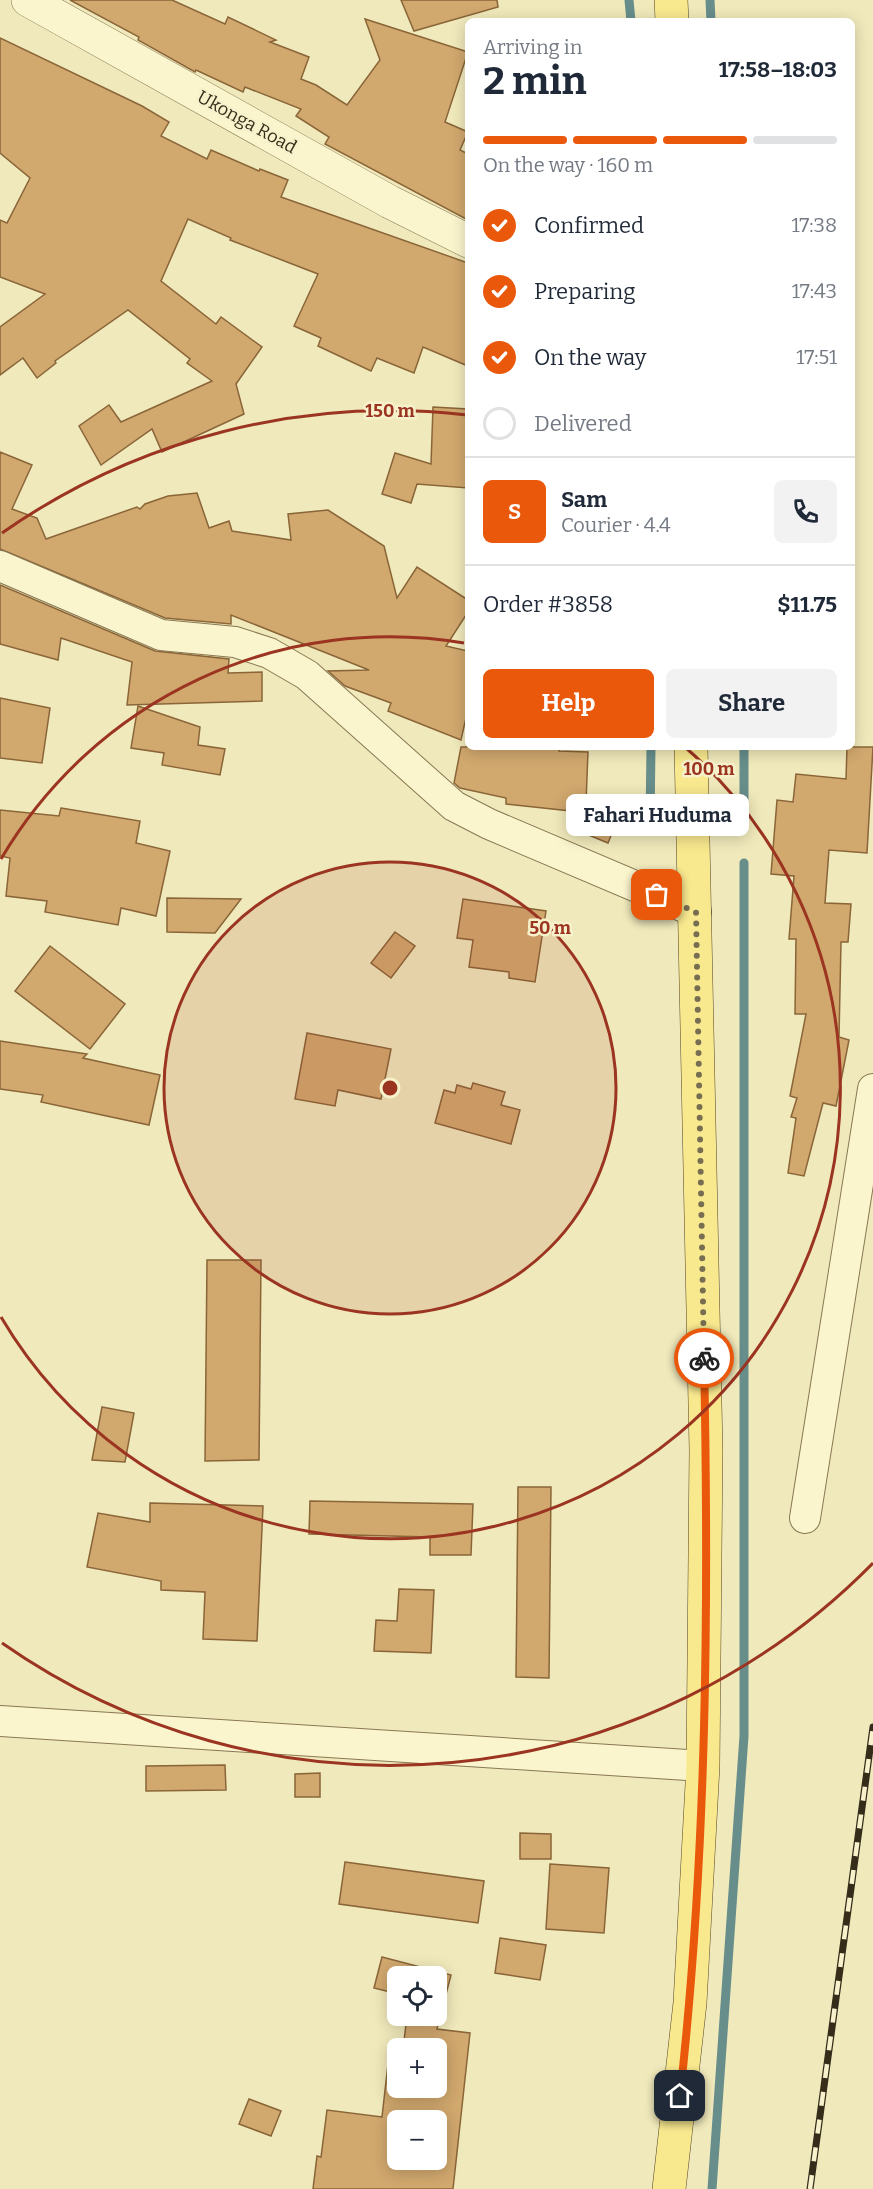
<!DOCTYPE html>
<html lang="en">
<head>
<meta charset="utf-8">
<style>
	body { margin:0; font-family:Bitter,serif; background:#f2f2f3; color:#1f2937; height:100vh; display:flex; flex-direction:column; font-size:22px; white-space:nowrap }
	* { box-sizing:border-box; margin:0 }
	p { font-size:20px; color:#747a83 }
	.icon { flex:none; width:33px; height:33px; fill:none; stroke:currentColor; stroke-width:2; stroke-linecap:round; stroke-linejoin:round }
	.map { position:relative; flex:1; overflow:hidden }
	.panel { position:absolute; left:465px; top:18px; width:390px; height:732px; display:flex; flex-direction:column; background:#fff; border-radius:9px; box-shadow:0 3px 15px #0003 }
	.panel>* { flex:none }
	.controls { position:absolute; left:387px; top:1966px; display:grid; gap:12px }
	.controls a { display:grid; place-items:center; width:60px; height:60px; border-radius:9px; background:#fff; box-shadow:0 3px 15px #0003; font-size:30px }
	.pin { position:absolute; display:grid; place-items:center; width:51px; height:51px; color:#fff; margin:-26px; border-radius:12px; box-shadow:0 3px 9px #0006 }
	.courier { position:absolute; display:grid; place-items:center; width:60px; height:60px; margin:-30px; border:4px solid #ea580c; border-radius:50%; background:#fff; color:#222; box-shadow:0 2px 8px #0007 }
	.bubble { position:absolute; height:42px; border-radius:9px; background:#fff; box-shadow:0 3px 15px #0003; font-size:20px; font-weight:700; line-height:42px; text-align:center }
	.summary em { font-style:normal; font-weight:700 }
	.summary div { display:flex; flex-direction:column-reverse }
	.summary { display:flex; align-items:center; justify-content:space-between; height:102px; padding:0 18px }
	h1 { font-size:39px; font-weight:700; line-height:45px }
	.bar { display:grid; grid-template-columns:repeat(4,1fr); gap:9px 6px; align-content:center; height:72px; padding:0 18px }
	.bar i { height:8px; border-radius:4px; background:#e0e1e3 }
	.bar .current { background:#ea580c }
	.bar p { grid-column:span 4 }
	.line { display:flex; align-items:center; gap:15px; padding:0 18px; border-top:2px solid #e0e1e3 }
	.line div { flex:1 }
	.round { display:grid; place-items:center; flex:none; width:63px; height:63px; border-radius:9px; background:#f2f2f3 }
	ol { padding:0 18px; list-style:none }
	li { display:flex; align-items:center; gap:18px; height:66px }
	li p { margin-inline-start:auto }
	li .icon { padding:6px; border-radius:50%; background:#ea580c; color:#fff; stroke-width:4 }
	li:last-child { color:#747a83 }
	li i { width:33px; height:33px; border:3px solid #e0e1e3; border-radius:50% }
	.primary-button { display:flex; gap:12px; margin-top:auto; padding:12px 18px }
	.primary-button a { flex:1; height:69px; border-radius:9px; background:#ea580c; color:#fff; font-size:24px; font-weight:700; line-height:69px; text-align:center }
	.primary-button a+a { background:#f2f2f3; color:#1f2937 }
	.map>svg:first-child { display:block }
</style>
</head>
<body>
<div class="map">
<svg width="873" height="2189" viewBox="0 0 873 2189">
	<rect width="100%" height="100%" fill="#f0e9bb"/>
	<g fill="none" stroke-linecap="round" stroke-linejoin="round">
		<g stroke="#678e8b" stroke-width="9">
			<polyline points="629,0 631,21"/>
			<polyline points="710,0 711,21"/>
			<polyline points="744,747 744,818"/>
			<polyline points="650,822 651,747"/>
			<polyline points="712,2189 744,1736 744,863"/>
		</g>
	</g>
	<g fill="#d1a86e" stroke="#896538" stroke-width="1.5" fill-rule="evenodd">
		<polygon points="70,0 172,0 225,24 228,17 276,40 270,42 309,57 301,79 316,85 347,105 380,60 365,19 468,52 445,122 468,132 460,150 468,154 468,220 325,144 329,137 296,116 301,109 245,87 243,92 196,70 195,72 138,40 139,37"/>
		<polygon points="401,0 497,0 498,7 414,31"/>
		<polygon points="0,38 142,106 169,122 161,136 207,159 211,150 259,171 260,169 288,180 281,197 468,263 468,366 423,347 414,373 377,358 371,371 318,346 321,338 294,326 318,274 230,240 231,238 188,219 161,281 216,324 221,317 262,347 236,384 244,414 162,452 152,429 101,465 79,426 109,405 121,422 212,381 187,363 190,359 128,310 55,361 56,363 37,378 23,358 0,375 0,327 45,294 0,277 0,220 7,223 30,178 0,153"/>
		<polygon points="433,407 468,409 468,488 417,484 411,503 382,494 395,453 431,464"/>
		<polygon points="0,452 32,465 12,509 37,518 46,539 137,507 140,509 145,504 168,496 197,493 209,528 229,521 232,531 291,540 288,514 328,510 384,546 397,598 417,567 468,600 468,612 446,646 468,651 468,709 461,740 388,711 391,703 345,686 328,671 369,670 231,615 231,624 165,618 0,549"/>
		<polygon points="0,585 155,651 229,659 228,673 262,672 262,701 127,705 132,662 61,638 58,660 0,644"/>
		<polygon points="0,698 50,708 42,763 0,758"/>
		<polygon points="138,706 200,727 198,745 225,749 220,775 162,765 164,753 131,748"/>
		<polygon points="461,747 560,747 559,751 588,752 586,803 619,816 608,843 574,829 580,812 506,804 506,798 460,788 454,783"/>
		<polygon points="847,747 873,747 867,853 829,850 825,903 851,904 848,942 841,942 839,1037 849,1040 836,1106 823,1103 804,1176 788,1173 796,1118 791,1117 797,1098 790,1096 806,1014 795,1014 796,939 789,939 794,876 771,874 777,800 793,802 796,774 846,779"/>
		<polygon points="61,808 140,821 136,843 170,851 156,916 121,908 118,925 45,912 47,901 6,896 10,858 0,856 0,810 59,816"/>
		<polygon points="167,898 241,899 215,933 167,932"/>
		<polygon points="463,899 546,911 535,982 509,978 509,972 469,967 473,940 457,938"/>
		<polygon points="395,932 415,946 391,978 371,963"/>
		<polygon points="50,946 125,1004 90,1049 15,991"/>
		<polygon points="307,1033 391,1049 381,1099 338,1090 335,1106 295,1099"/>
		<polygon points="0,1041 87,1054 83,1058 160,1075 149,1125 41,1102 43,1095 0,1089"/>
		<polygon points="473,1083 505,1092 501,1105 520,1110 511,1144 435,1123 444,1090 455,1093 457,1085 471,1089"/>
		<polygon points="207,1260 261,1260 259,1460 205,1461"/>
		<polygon points="102,1407 134,1413 125,1462 92,1460"/>
		<polygon points="518,1487 551,1487 549,1678 516,1677"/>
		<polygon points="310,1501 473,1504 471,1555 430,1555 430,1537 309,1534"/>
		<polygon points="150,1503 263,1506 257,1641 203,1639 205,1592 161,1590 161,1581 87,1567 98,1513 150,1522"/>
		<polygon points="399,1589 434,1590 431,1653 374,1651 376,1620 397,1621"/>
		<polygon points="225,1765 226,1790 146,1791 146,1766"/>
		<polygon points="320,1773 320,1797 295,1797 295,1774"/>
		<polygon points="520,1833 551,1834 551,1859 520,1859"/>
		<polygon points="345,1862 484,1881 478,1923 339,1904"/>
		<polygon points="550,1864 609,1868 604,1933 546,1929"/>
		<polygon points="500,1938 546,1945 540,1980 495,1973"/>
		<path d="M382,1957L451,1975L437,2029L470,2033L453,2189H313L317,2156L321,2157L327,2110L382,2117L388,2064L398,2065V2088H436V2049H403L407,2016H436V1977H398V1994L374,1988ZM398,2121H436V2160H398Z"/>
		<polygon points="249,2099 281,2111 271,2136 239,2124"/>
	</g>
	<g fill="none" stroke-linecap="round" stroke-linejoin="round">
		<defs>
			<g id="minor">
				<polyline points="0,566 161,635 235,642 269,653 307,675 454,806 489,824 696,912"/>
				<polyline points="805,1518 873,1089"/>
				<polyline points="0,1721 703,1766"/>
			</g>
			<polyline id="tertiary" points="28,0 390,202 468,241"/>
			<g id="primary">
				<polyline points="671,0 672,21"/>
				<polyline points="669,2189 690,2003 703,1766 706,1450 691,747"/>
			</g>
		</defs>
		<use href="#minor" stroke="#887854" stroke-width="32"/>
		<use href="#tertiary" stroke="#887854" stroke-width="34"/>
		<use href="#primary" stroke="#554529" stroke-width="34"/>
		<use href="#minor" stroke="#fbf5ce" stroke-width="30"/>
		<use href="#tertiary" stroke="#fbf5ce" stroke-width="33"/>
		<use href="#primary" stroke="#f8e88e" stroke-width="33"/>
		<defs>
			<polyline id="rail" points="810,2189 873,1727"/>
		</defs>
		<use href="#rail" stroke="#362c1a" stroke-width="7"/>
		<use href="#rail" stroke="#f7f2cb" stroke-width="4.5" stroke-dasharray="14" stroke-linecap="butt"/>
	</g>
	<g fill="none" stroke-linecap="round" stroke-linejoin="round">
		<polyline stroke="#776e52" stroke-width="6" stroke-dasharray="0 10.8" points="657,895 696,912 704,1358"/>
		<path stroke="#ea580c" stroke-width="8" d="M680,2096C707,1852 709,1604 704,1358"/>
	</g>
	<circle cx="390" cy="1088" r="226" fill="#9b3420" fill-opacity=".12"/>
	<g fill="none" stroke="#9b3420" stroke-width="3">
		<circle cx="390" cy="1088" r="226"/>
		<path d="M1 859A451 451 0 0 1 464 643M686 748A451 451 0 1 1 1 1317"/>
		<path d="M873 1563A677 677 0 0 1 2 1643M2 533A677 677 0 0 1 467 415"/>
	</g>
	<g text-anchor="middle" dominant-baseline="central" stroke-width="5" stroke-linejoin="round" paint-order="stroke">
		<g font-size="18" fill="#362c1a" stroke="#f7f2cb">
			<text transform="translate(247 122) rotate(29)">Ukonga Road</text>
		</g>
	</g>
	<circle cx="390" cy="1088" r="9" fill="#9b3420" stroke="#f7f2cb" stroke-width="3"/>
	<g font-size="18" text-anchor="middle" font-weight="bold" fill="#9b3420" stroke="#f7f2cb" stroke-width="5" stroke-linejoin="round" paint-order="stroke">
		<text x="390" y="417">150 m</text>
		<text x="709" y="775">100 m</text>
		<text x="550" y="934">50 m</text>
	</g>
</svg>
<div class="controls">
<a><svg class="icon" aria-label="locate" viewBox="0 0 24 24"><circle cx="12" cy="12" r="6"/><path d="M12 2v4M12 18v4M2 12h4M18 12h4"/></svg></a>
<a>+</a>
<a>−</a>
</div>
<div class="pin" style="left:657px;top:895px;background:#ea580c"><svg class="icon" aria-label="bag" viewBox="0 0 24 24"><path d="M5 8h14l-1 12H6zM9 8a3 3 0 0 1 6 0"/></svg></div>
<div class="pin" style="left:680px;top:2096px;background:#1f2937"><svg class="icon" aria-label="home" viewBox="0 0 24 24"><path d="M3 11l9-7 9 7M6 9v11h12V9"/></svg></div>
<div class="courier" style="left:704px;top:1358px"><svg class="icon" aria-label="bike" viewBox="0 0 24 24"><circle cx="6" cy="16" r="4"/><circle cx="18" cy="16" r="4"/><path d="M6 16l4-8h5l3 8M10 8l3 8H6M13 5h3"/></svg></div>
<div class="bubble" style="left:566px;top:794px;width:183px">Fahari Huduma</div>
<section class="panel">
<div class="summary"><div><h1>2 min</h1><p>Arriving in</p></div><em>17:58–18:03</em></div>
<div class="bar"><i class="current"></i><i class="current"></i><i class="current"></i><i></i><p>On the way · 160 m</p></div>
<ol>
<li><svg class="icon" aria-label="check" viewBox="0 0 24 24"><path d="M5 12l5 5 9-10"/></svg>Confirmed<p>17:38</p></li>
<li><svg class="icon" aria-label="check" viewBox="0 0 24 24"><path d="M5 12l5 5 9-10"/></svg>Preparing<p>17:43</p></li>
<li><svg class="icon" aria-label="check" viewBox="0 0 24 24"><path d="M5 12l5 5 9-10"/></svg>On the way<p>17:51</p></li>
<li><i></i>Delivered</li>
</ol>
<div class="line" style="height:108px"><b class="round" style="background:#ea580c;color:#fff">S</b><div><b>Sam</b><p>Courier · 4.4</p></div><a class="round"><svg class="icon" aria-label="phone" viewBox="0 0 24 24"><path d="M5 4h4l2 5-3 2q2 4 5 5l2-3 5 2v4C11 20 4 13 5 4z"/></svg></a></div>
<div class="line" style="height:78px"><div>Order #3858</div><b>$11.75</b></div>
<div class="primary-button"><a>Help</a><a>Share</a></div>
</section>
</div>
</body>
</html>
